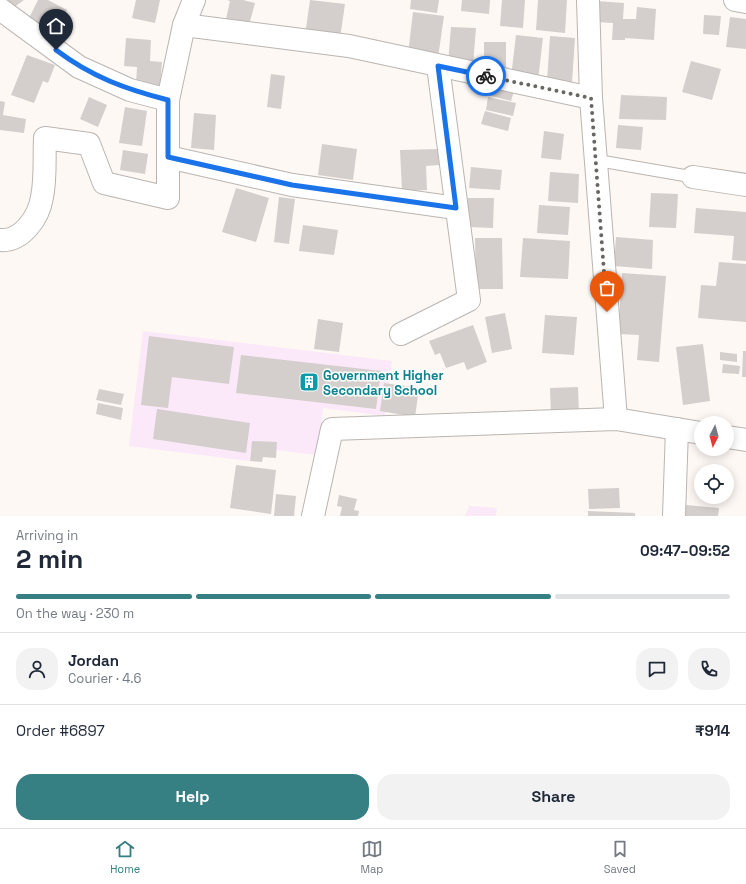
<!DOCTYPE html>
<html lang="en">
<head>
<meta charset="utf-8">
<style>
	body { margin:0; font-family:"Space Grotesk",sans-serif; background:#f2f2f3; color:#1f2937; height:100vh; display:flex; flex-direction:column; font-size:15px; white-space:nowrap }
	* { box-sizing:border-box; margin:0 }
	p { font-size:13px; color:#747a83 }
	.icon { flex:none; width:22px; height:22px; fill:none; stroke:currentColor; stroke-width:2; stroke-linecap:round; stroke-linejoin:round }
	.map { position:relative; height:516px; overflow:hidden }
	.drawer { display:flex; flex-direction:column; background:#fff; flex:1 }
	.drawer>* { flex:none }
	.needle { width:26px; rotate:186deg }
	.controls { position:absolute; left:694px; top:416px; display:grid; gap:8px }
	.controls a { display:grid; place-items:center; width:40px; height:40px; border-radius:50%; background:#fff; box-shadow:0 2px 10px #0003; font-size:20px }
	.pin { position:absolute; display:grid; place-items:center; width:34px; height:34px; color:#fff; margin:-41px -17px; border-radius:50% 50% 50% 0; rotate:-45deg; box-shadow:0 0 4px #0007 }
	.pin .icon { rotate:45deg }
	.courier { position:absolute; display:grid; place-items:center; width:40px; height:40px; margin:-20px; border:3px solid #1a73e8; border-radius:50%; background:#fff; color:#222; box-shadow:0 1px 5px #0007 }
	.headline em { font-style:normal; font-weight:800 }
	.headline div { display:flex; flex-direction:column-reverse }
	.headline { display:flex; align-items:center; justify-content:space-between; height:68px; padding:0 16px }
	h1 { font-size:26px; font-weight:800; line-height:30px }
	.bar { display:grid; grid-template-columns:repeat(4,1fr); gap:6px 4px; align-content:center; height:48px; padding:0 16px }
	.bar i { height:5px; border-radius:3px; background:#e0e1e3 }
	.bar .selected { background:#367f82 }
	.bar p { grid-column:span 4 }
	.line { display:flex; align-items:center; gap:10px; padding:0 16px; border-top:1px solid #e0e1e3 }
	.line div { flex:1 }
	.round { display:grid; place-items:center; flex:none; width:42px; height:42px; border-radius:16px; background:#f2f2f3 }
	.action { display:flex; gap:8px; margin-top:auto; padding:8px 16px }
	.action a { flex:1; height:46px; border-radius:16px; background:#367f82; color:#fff; font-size:16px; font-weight:800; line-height:46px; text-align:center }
	.action a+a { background:#f2f2f3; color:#1f2937 }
	.tab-bar { display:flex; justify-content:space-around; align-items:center; height:56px; border-top:1px solid #e0e1e3; background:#fff; font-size:11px; color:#747a83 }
	.tab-bar a { display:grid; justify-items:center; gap:2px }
	.tab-bar .selected { color:#367f82 }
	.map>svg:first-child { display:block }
</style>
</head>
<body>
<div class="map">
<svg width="746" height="516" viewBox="0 0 746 516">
	<rect width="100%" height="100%" fill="#fdf8f4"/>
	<g fill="#fbe8f9">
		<polygon points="143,331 392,361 385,416 323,408 317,455 251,447 249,461 129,446"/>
		<polygon points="469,506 497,508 496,516 465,516"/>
	</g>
	<g fill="#d4cfcc">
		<polygon points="8,0 24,0 13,8"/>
		<polygon points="38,0 48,0 67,10 54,35 27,22"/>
		<polygon points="136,0 160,0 155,23 132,18"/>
		<polygon points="227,0 243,0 255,3 249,25 226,19 230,1"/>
		<polygon points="310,0 345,4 340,39 305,35"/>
		<polygon points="411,0 439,0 437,13 410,9"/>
		<polygon points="462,0 490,0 489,14 461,11"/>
		<polygon points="502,0 525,0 523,28 500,26"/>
		<polygon points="538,0 567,0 565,33 536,30"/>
		<polygon points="597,1 624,3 623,19 636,19 637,7 656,9 654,40 625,38 625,40 612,40 613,23 595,22"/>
		<polygon points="413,12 444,16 438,58 408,54"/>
		<polygon points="704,15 721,16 719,35 703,34"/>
		<polygon points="730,17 746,19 746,49 726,47"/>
		<polygon points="451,27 476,28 473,65 448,63"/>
		<polygon points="516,35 543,38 538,80 511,77"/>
		<polygon points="550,36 575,38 572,83 547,81"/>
		<polygon points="126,38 151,40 150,61 162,62 160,86 136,84 137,67 124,66"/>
		<rect x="484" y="42" width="22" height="31"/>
		<polygon points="27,55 55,65 48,83 43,81 34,103 11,95"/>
		<polygon points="691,61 721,69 712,100 682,92"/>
		<polygon points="271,74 285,76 281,109 267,107"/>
		<polygon points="486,85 514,91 511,101 484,94"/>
		<polygon points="621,95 667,97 666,120 619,119"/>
		<polygon points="89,97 107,105 98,127 80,119"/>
		<polygon points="488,97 516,103 513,116 486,110"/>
		<polygon points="0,101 5,102 3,115 26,119 24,133 0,130"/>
		<polygon points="125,107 147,111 142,146 119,143"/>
		<polygon points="485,111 511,118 508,131 481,124"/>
		<polygon points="194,113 216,115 214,150 191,148"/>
		<polygon points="618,125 643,127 641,150 616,148"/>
		<polygon points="544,131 564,134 561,160 541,158"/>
		<polygon points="322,144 357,149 353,180 318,175"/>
		<polygon points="438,149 439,165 426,166 427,190 402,191 400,150"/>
		<polygon points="123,150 148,154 145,174 120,170"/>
		<polygon points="471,167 502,170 500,190 469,188"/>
		<polygon points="550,172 579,174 578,203 548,201"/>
		<polygon points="236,188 269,198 256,242 222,232"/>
		<polygon points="651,193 678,194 676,228 649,227"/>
		<polygon points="279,197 295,199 289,244 274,242"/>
		<polygon points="468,198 494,198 493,228 468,227"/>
		<polygon points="539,205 570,207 568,235 537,233"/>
		<polygon points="696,208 746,212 746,261 732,260 734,236 694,233"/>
		<polygon points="303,225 338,230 334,255 299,251"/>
		<polygon points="616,237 653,240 652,269 614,266"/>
		<polygon points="475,238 502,238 503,289 476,289"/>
		<polygon points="523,238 570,241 568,279 520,277"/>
		<polygon points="719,262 746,264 746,322 698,318 701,285 716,286"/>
		<polygon points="622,273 666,276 659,362 637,360 639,335 618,334"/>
		<polygon points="505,313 512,349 492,353 485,317"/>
		<polygon points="545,315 577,317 574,355 542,353"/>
		<polygon points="318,319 343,323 339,352 314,349"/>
		<polygon points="473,325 487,362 467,370 464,362 446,368 440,353 435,355 429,341"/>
		<polygon points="149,336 234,347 229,384 172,377 168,408 141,405"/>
		<polygon points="703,344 710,401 683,405 676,347"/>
		<polygon points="743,351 746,351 746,377 742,377"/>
		<polygon points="720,352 737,354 737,362 720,360"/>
		<polygon points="241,355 381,371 376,409 236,393"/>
		<polygon points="723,364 740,366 739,374 722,373"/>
		<polygon points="384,383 419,388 415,417 380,411"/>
		<polygon points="578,387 579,415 551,416 550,388"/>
		<polygon points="99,389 124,394 121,405 96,400"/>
		<polygon points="98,403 123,408 121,420 96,414"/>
		<polygon points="157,409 250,423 246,453 153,439"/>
		<polygon points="252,441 277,442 276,458 263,457 262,462 250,461"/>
		<polygon points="236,465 276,470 271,514 230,508"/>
		<polygon points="619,488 620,508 589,509 588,489"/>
		<polygon points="276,494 296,496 294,516 274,516"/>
		<polygon points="339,495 357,499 354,510 359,511 358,516 340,516 342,507 337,506"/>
		<polygon points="686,505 719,508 718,516 685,516"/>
		<polygon points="588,511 635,513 635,516 588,516"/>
	</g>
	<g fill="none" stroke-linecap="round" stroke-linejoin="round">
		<defs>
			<polyline id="lane" points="595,160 693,177"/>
			<g id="street">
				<polyline points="588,0 591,98 616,419"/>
				<polyline points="735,0 746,2"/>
				<polyline points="0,9 79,67 130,90 168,100 184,25 349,46 591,98"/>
				<polyline points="184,25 194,0"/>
				<polyline points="168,100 168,157 292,185 456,208"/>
				<polyline points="693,177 746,185"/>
				<path d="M0,240C22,242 39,217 42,197C46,178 44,157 45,138L89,144L104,183L168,198V157"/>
				<polyline points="401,334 469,300 438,66"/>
				<polyline points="727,437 746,440"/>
				<polyline points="313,516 332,429 616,419 701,433"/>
				<polyline points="674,516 677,429"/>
			</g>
		</defs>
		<use href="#lane" stroke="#bab5b1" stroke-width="13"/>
		<use href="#street" stroke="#bab5b1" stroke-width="24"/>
		<use href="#lane" stroke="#fff" stroke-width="11"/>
		<use href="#street" stroke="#fff" stroke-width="22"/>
	</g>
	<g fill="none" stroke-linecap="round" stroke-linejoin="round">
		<polyline stroke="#696764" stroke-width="4" stroke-dasharray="0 7.2" points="486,76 591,98 607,312"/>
		<path stroke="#1a73e8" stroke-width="5" d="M56,50C92,77 125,89 168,100V157L292,185L456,208L438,66L486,76"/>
	</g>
	<defs>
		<symbol id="building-square" viewBox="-11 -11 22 22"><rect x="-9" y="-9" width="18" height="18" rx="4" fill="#0f9aa8" stroke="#fff"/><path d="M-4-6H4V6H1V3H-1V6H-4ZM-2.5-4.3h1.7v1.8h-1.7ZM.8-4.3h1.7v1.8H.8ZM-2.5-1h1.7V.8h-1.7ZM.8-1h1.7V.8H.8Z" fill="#fff"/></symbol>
	</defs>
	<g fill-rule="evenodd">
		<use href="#building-square" x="298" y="371" width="22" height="22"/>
	</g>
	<g text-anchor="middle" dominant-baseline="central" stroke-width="3" stroke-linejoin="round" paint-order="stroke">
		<g font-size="13" font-weight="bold" fill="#0d838f" stroke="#fff" text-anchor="start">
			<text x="323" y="375">Government Higher<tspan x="323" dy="15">Secondary School</tspan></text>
		</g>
	</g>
</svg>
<div class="controls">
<a><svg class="needle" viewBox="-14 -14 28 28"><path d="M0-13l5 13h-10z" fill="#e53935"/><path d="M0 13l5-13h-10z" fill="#747a83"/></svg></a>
<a><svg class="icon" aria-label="locate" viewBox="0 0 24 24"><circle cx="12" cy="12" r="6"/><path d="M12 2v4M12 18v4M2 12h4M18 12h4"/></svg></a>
</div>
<div class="pin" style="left:607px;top:312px;background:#ea580c"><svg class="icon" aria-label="bag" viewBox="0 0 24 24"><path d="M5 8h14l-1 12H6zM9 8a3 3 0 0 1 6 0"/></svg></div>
<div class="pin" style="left:56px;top:50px;background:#1f2937"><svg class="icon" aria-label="home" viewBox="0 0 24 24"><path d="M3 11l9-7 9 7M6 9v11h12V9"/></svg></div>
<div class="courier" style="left:486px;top:76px"><svg class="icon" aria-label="bike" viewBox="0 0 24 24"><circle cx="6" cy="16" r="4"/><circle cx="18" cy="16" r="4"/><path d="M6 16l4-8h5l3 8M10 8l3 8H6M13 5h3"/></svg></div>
</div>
<section class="drawer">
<div class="headline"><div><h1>2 min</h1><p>Arriving in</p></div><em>09:47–09:52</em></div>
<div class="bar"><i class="selected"></i><i class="selected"></i><i class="selected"></i><i></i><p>On the way · 230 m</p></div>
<div class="line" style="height:72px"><a class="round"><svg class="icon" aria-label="person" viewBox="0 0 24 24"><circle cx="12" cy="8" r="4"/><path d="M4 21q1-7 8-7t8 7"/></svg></a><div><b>Jordan</b><p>Courier · 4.6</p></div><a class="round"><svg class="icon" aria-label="chat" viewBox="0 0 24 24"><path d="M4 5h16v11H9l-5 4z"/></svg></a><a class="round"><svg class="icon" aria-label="phone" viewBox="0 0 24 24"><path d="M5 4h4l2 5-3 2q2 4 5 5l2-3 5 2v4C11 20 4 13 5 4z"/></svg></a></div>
<div class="line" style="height:52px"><div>Order #6897</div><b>₹914</b></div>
<div class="action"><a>Help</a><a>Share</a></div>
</section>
<nav class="tab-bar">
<a class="selected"><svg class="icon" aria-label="home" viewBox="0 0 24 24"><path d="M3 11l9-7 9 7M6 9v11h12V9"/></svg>Home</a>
<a><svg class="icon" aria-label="map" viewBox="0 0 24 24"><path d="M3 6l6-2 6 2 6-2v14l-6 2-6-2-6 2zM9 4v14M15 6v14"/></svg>Map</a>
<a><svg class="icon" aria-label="saved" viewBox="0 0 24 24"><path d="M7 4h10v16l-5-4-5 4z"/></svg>Saved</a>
</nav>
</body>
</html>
